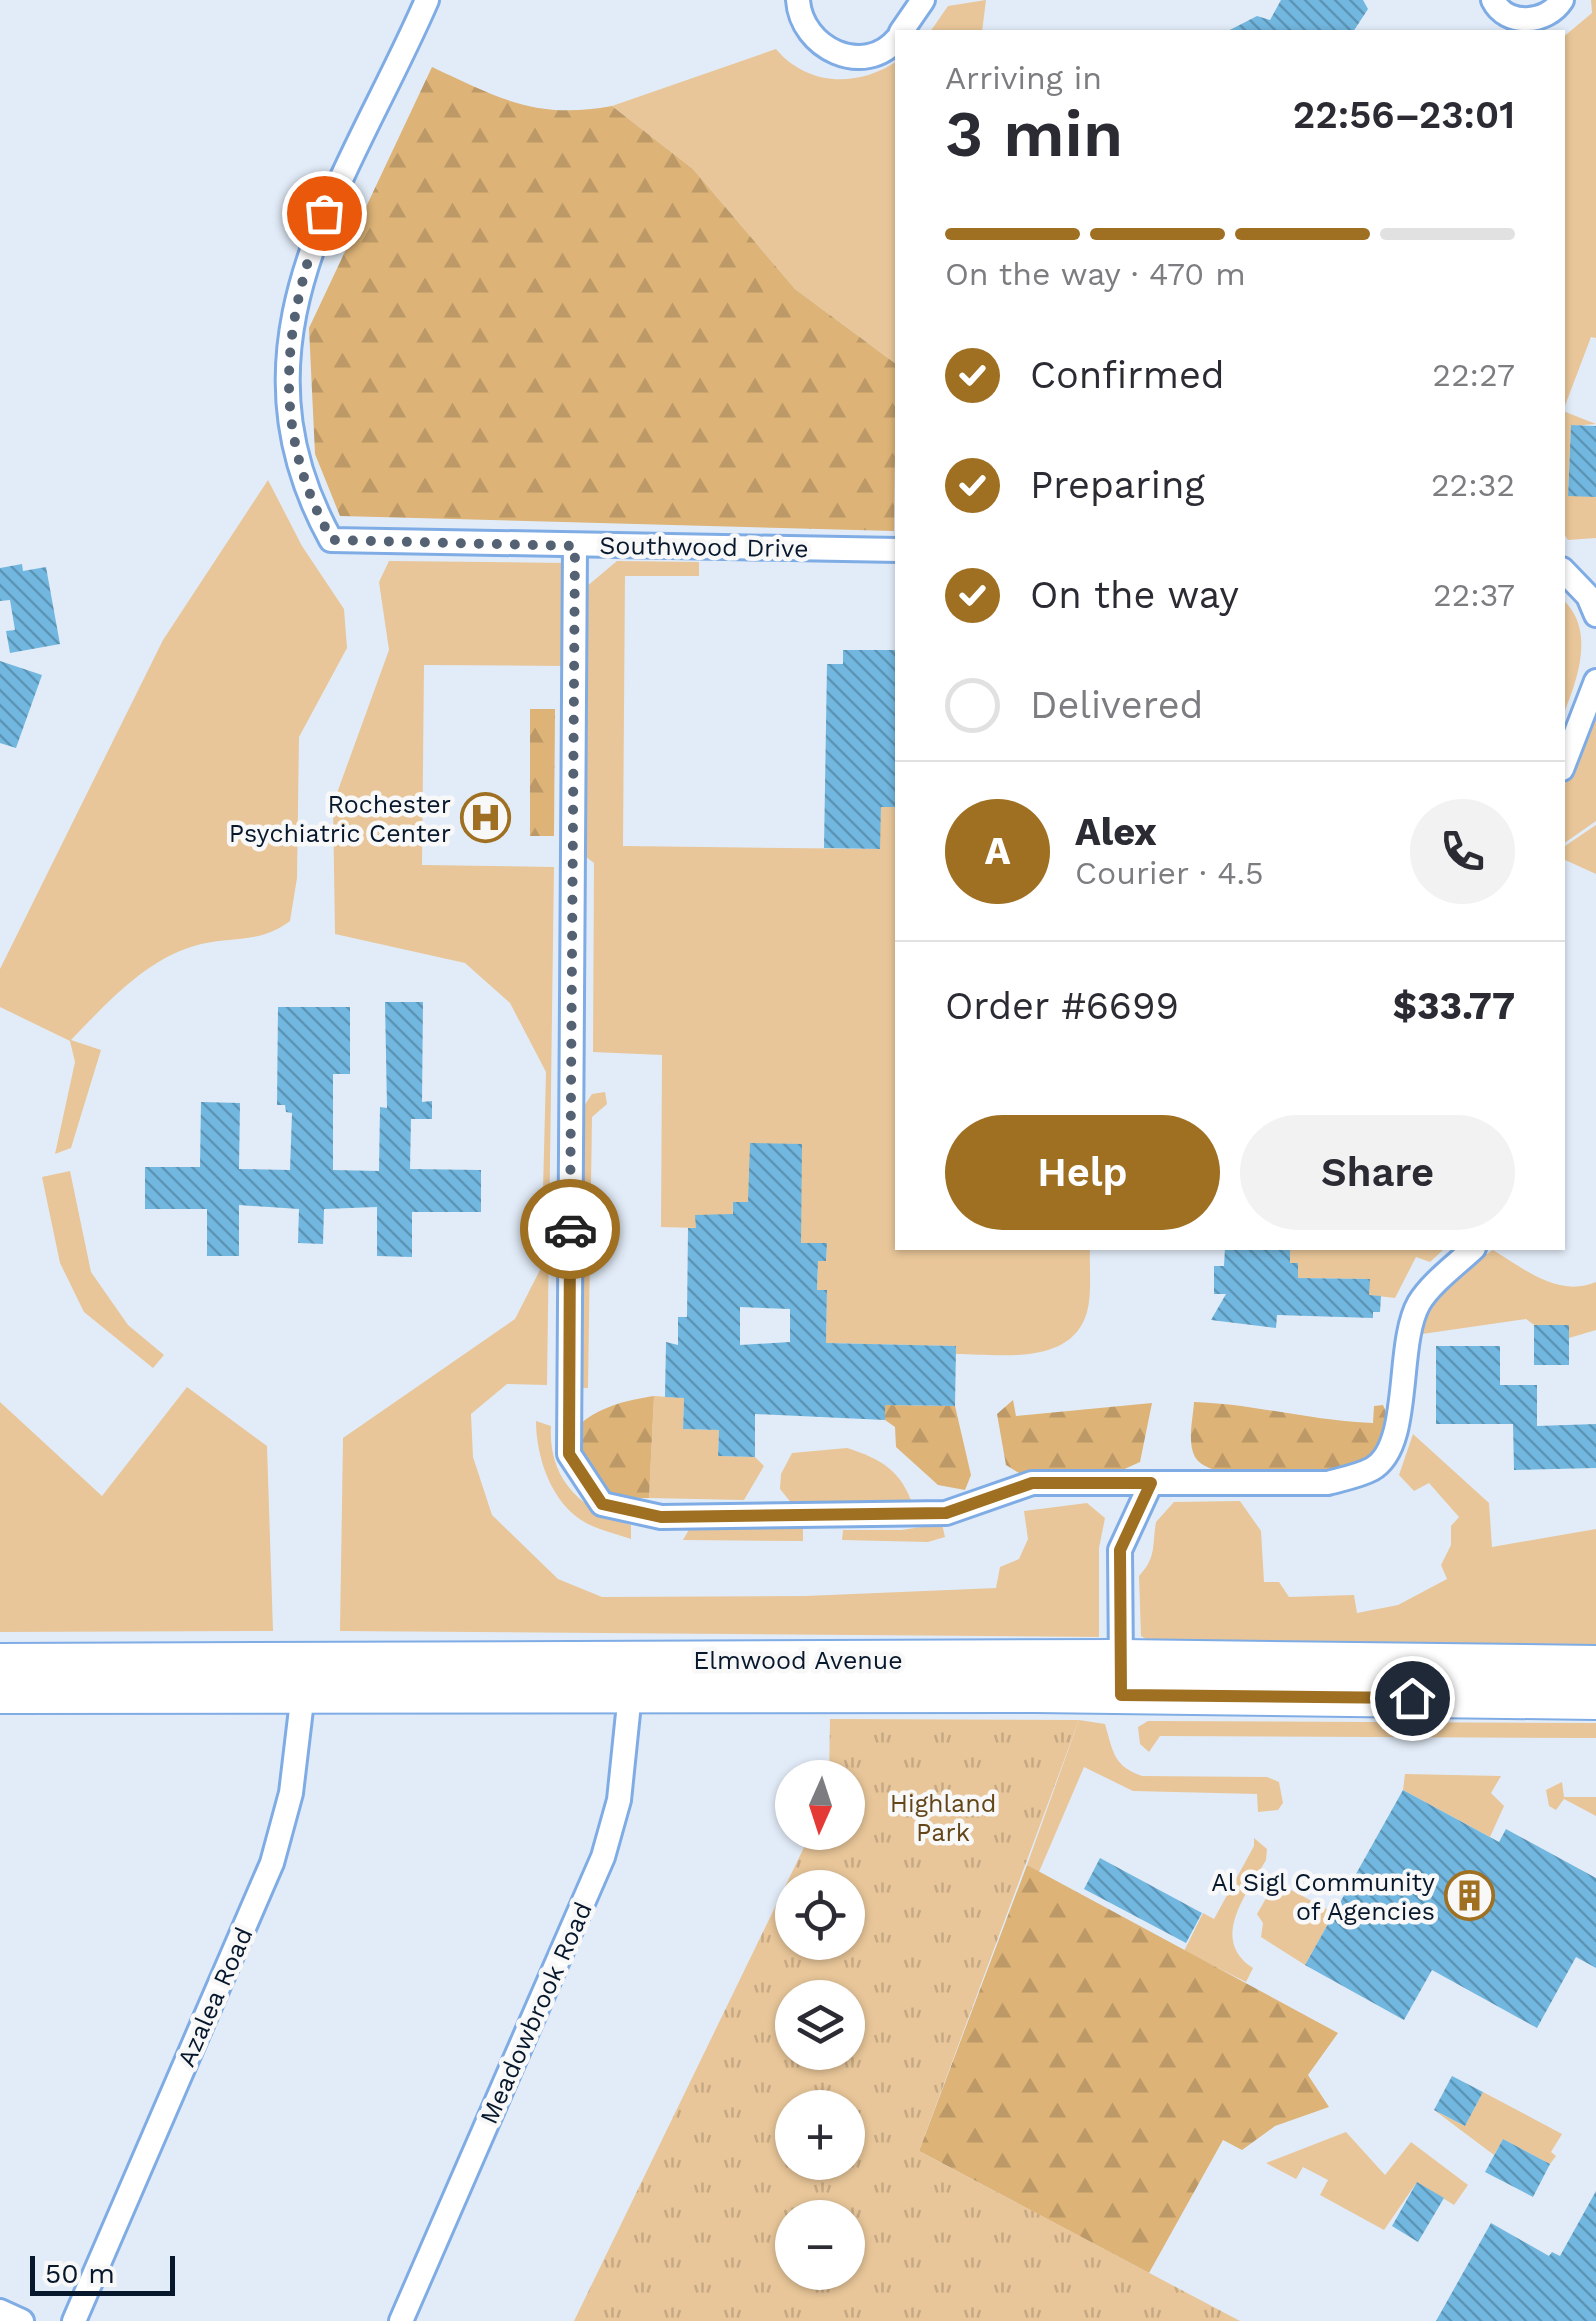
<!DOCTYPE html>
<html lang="en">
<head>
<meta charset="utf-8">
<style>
	body { margin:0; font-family:"Work Sans",sans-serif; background:#f2f2f3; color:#2b2b33; height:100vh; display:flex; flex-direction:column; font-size:38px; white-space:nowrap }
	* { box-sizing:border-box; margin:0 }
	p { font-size:32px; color:#7c7c81 }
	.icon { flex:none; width:55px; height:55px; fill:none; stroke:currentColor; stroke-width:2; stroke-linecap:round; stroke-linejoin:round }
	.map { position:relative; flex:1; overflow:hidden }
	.panel { position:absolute; left:895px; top:30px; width:670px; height:1220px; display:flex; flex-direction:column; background:#fff; border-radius:0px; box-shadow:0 2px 8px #0004 }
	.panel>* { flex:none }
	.needle { width:65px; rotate:183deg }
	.buttons { position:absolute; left:775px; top:1760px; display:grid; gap:20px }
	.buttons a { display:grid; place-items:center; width:90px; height:90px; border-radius:50%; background:#fff; box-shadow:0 2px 8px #0004; font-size:50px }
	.scale { position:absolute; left:30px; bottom:25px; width:145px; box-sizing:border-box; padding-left:10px; border:5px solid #07182d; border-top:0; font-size:28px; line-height:35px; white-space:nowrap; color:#07182d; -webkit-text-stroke:8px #f8f8f8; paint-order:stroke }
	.pin { position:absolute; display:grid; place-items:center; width:85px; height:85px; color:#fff; margin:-42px; border:5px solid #fff; border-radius:50%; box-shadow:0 2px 10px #0007 }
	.courier { position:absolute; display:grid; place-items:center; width:100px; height:100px; margin:-50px; border:8px solid #9f7022; border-radius:50%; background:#fff; color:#222; box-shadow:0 2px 12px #0007 }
	.head em { font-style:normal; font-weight:600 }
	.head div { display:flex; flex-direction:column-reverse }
	.head { display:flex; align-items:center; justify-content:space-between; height:170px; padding:0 50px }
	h1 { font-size:65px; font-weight:600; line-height:75px }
	.bar { display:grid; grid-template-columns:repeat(4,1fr); gap:15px 10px; align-content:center; height:120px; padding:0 50px }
	.bar i { height:12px; border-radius:8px; background:#e1e1e2 }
	.bar .selected { background:#9f7022 }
	.bar p { grid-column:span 4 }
	.line { display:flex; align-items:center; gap:25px; padding:0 50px; border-top:2px solid #e1e1e2 }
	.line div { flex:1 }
	.round { display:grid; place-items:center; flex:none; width:105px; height:105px; border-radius:52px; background:#f2f2f3 }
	ol { padding:0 50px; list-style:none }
	li { display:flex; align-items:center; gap:30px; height:110px }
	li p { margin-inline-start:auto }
	li .icon { padding:10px; border-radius:50%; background:#9f7022; color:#fff; stroke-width:4 }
	li:last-child { color:#7c7c81 }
	li i { width:55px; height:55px; border:5px solid #e1e1e2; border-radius:50% }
	.action { display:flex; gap:20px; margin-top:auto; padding:20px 50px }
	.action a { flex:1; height:115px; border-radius:60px; background:#9f7022; color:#fff; font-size:40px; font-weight:600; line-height:115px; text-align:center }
	.action a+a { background:#f2f2f3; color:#2b2b33 }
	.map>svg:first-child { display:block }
</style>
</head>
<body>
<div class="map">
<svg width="1596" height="2321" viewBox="0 0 1596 2321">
	<defs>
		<pattern id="forest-firs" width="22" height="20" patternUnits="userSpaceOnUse" patternTransform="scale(2.5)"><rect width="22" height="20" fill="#ddb377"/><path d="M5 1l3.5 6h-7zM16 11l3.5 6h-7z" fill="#bc9967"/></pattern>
		<pattern id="park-tufts" width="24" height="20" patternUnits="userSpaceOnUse" patternTransform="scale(2.5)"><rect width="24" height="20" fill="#e8c699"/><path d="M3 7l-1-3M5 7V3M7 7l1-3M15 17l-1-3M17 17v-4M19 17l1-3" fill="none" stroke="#c6a984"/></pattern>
		<pattern id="building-back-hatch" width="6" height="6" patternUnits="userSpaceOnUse" patternTransform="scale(2.5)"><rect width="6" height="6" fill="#72b7df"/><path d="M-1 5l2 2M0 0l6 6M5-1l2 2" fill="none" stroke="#5c94b5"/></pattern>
	</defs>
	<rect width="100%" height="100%" fill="#e2ecf8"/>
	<g fill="#e8c699">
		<polygon points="986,0 982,32 930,32 948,6"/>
		<polygon points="1591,0 1596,0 1596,338 1591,337 1563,411 1596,424 1571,426 1568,495 1596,497 1596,538 1568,540 1562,531 1562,38 1592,13"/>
		<path d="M776,49C807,86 857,88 897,61L896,364L795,289L693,169L612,106Z"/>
		<path d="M268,480L302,546L344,609L347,648L299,737L297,878L290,921C259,945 230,935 194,946C144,961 106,1004 71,1040L101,1050L71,1148L55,1154L75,1062L70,1041L0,1007V969L163,640Z"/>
		<polygon points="389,561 569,563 568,666 424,665 422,865 554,867 547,1385 507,1384 471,1414 473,1457 492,1515 558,1579 602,1597 806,1596 996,1588 1000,1567 1019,1559 1028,1539 1024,1511 1087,1503 1105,1518 1099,1548 1099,1637 340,1631 343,1438 515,1319 541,1268 546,1072 510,1003 465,963 335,934 333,804 389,650 379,582"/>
		<path d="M617,561L699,562V576H625L623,846L879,849L881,807H897L898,1248H1090C1089,1269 1093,1298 1085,1318C1066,1366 996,1354 956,1354L955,1346L826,1343L827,1291L817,1290L818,1261L826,1260L827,1244L801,1243V1204L733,1202L732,1250L711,1215H696V1228L661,1227L662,1055L593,1052L594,863L582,854L586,587Z"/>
		<path d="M1563,600C1596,630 1577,681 1563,715Z"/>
		<polygon points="1596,705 1596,821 1563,844 1562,792"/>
		<polygon points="1596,825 1596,874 1563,859 1562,848"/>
		<polygon points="605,1092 607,1104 592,1117 588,1388 579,1388 582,1109 592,1094"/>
		<polygon points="70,1171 91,1272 128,1325 164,1355 153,1368 84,1312 60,1263 42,1177"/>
		<polygon points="1290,1248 1445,1248 1430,1262 1416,1257 1395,1298 1369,1295 1369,1279 1298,1278 1298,1264 1290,1263"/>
		<path d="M1493,1250C1524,1269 1559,1298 1596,1282V1330L1569,1338L1568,1325H1534L1526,1319L1422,1334C1425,1303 1467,1266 1493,1250Z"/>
		<polygon points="187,1387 267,1446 273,1631 0,1632 0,1402 102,1496"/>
		<polygon points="654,1396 684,1398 683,1429 719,1430 718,1456 755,1457 764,1466 744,1500 649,1498"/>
		<path d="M536,1421L551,1426C548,1480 582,1511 631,1525V1539C616,1534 599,1530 586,1523C551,1504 536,1456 536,1421Z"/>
		<path d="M1413,1434L1489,1503L1492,1547L1596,1529V1652L1153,1643L1141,1636L1139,1576C1157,1557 1152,1544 1156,1522L1174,1502L1240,1501L1261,1531L1264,1582H1279L1289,1597L1354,1595L1357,1613L1398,1605L1447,1579L1441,1565L1451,1545V1526L1459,1517L1429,1483L1414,1491L1399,1475Z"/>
		<path d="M847,1448C881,1459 901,1470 913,1506L793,1505L780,1489L781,1474L792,1453Z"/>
		<polygon points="942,1524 945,1537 928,1542 842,1540 843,1530 901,1530"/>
		<polygon points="691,1526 803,1527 803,1541 683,1540"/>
		<path d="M1079,1720L1105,1724C1113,1751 1113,1766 1142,1776L1267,1777L1279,1782L1283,1803L1278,1810L1258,1812L1257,1794L1133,1791L1084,1767L1039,1872L1027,1865Z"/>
		<polygon points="1148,1721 1596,1723 1596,1738 1160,1736 1149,1752 1140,1744 1138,1727"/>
		<polygon points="1405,1774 1501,1776 1491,1793 1504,1806 1490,1837 1403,1790"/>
		<polygon points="1562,1782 1564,1797 1596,1797 1596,1816 1564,1799 1556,1810 1549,1806 1546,1790"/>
		<path d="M1254,1838L1267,1849L1266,1860C1247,1894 1209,1939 1253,1968L1246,1982L1184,1951L1203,1913L1214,1919L1254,1846Z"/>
		<polygon points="1282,1885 1334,1913 1305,1965 1261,1937 1263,1923 1257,1914 1272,1888"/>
		<polygon points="1483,2092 1562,2134 1551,2152 1556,2156 1550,2164 1503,2139 1494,2155 1434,2110 1465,2126"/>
		<polygon points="1346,2132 1385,2175 1411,2142 1468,2185 1454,2205 1417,2182 1384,2230 1320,2195 1328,2180 1303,2167 1296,2179 1266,2163"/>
	</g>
	<g fill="url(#forest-firs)">
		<path d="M432,67C499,98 535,120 612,106L693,169L795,289L896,364L894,531L340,516L315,454L309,328Z"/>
		<polygon points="530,709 555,709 554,836 530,836"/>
		<path d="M654,1396L649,1498C598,1500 582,1474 577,1427C597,1407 627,1400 654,1396Z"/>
		<polygon points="1013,1400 1016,1416 1152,1403 1140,1462 1118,1472 1019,1473 1006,1465 997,1414"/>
		<path d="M1194,1402C1255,1404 1312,1421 1373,1423L1374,1406L1383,1405L1388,1417C1383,1449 1370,1463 1339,1471C1308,1472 1211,1485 1195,1457C1187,1442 1193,1419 1194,1402Z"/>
		<polygon points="885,1405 955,1406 971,1475 965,1490 938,1485 896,1447 895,1427 885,1420"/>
		<polygon points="1027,1865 1338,2033 1308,2075 1329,2107 1275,2126 1242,2150 1223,2140 1149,2273 919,2151"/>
	</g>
	<path fill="url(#park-tufts)" fill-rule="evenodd" d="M830,1719L1079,1720L919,2151L1240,2321H574L811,1833L848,1832V1778L829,1777ZM792,1888H848V1942H792ZM792,1998H848V2052H792ZM792,2108H848V2162H792ZM792,2218H848V2272H792Z"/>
	<g fill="url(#building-back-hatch)" fill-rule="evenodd">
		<polygon points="1281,0 1363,0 1368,9 1353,32 1226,32 1257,16 1270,20"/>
		<polygon points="1571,425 1596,426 1596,497 1568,496"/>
		<polygon points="22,564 23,571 46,567 60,644 10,653 6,631 15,630 10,600 0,601 0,568"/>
		<polygon points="843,650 898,650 898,807 881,807 880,849 824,848 827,664 843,664"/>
		<polygon points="0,661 42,675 16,748 0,743"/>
		<polygon points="385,1002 423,1002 422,1102 432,1101 432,1119 411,1119 410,1169 481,1170 481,1212 412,1212 412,1257 377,1256 377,1207 324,1209 323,1244 298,1243 299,1209 239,1205 239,1256 207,1256 207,1209 145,1209 145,1167 200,1167 201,1102 240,1103 239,1169 290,1170 292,1113 286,1112 285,1105 277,1105 278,1007 350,1007 350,1074 333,1074 333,1170 379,1171 380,1107 387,1108"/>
		<path d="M750,1143L802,1144L801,1243H827L826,1261H818L817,1290H827L826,1343L956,1346L955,1406L885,1405V1420L755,1414V1457L718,1456L719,1430L683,1429L684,1398L665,1397L666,1342L678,1345V1317H687L688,1228H696L695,1215L733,1214V1202H748ZM740,1307L790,1309V1342L740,1345Z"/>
		<polygon points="1225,1248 1290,1248 1290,1263 1298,1263 1298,1278 1370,1279 1369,1295 1381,1296 1380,1312 1373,1312 1373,1318 1277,1315 1276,1328 1211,1320 1226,1294 1214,1294 1214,1266 1224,1266"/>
		<rect x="1534" y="1325" width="35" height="40"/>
		<polygon points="1436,1346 1500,1346 1500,1385 1537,1385 1537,1426 1596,1424 1596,1468 1514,1470 1513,1424 1436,1424"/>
		<polygon points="1403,1790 1499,1842 1506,1829 1596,1878 1596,1968 1576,1957 1537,2028 1432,1970 1404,2020 1305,1965"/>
		<polygon points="1100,1858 1202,1913 1186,1943 1084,1889"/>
		<polygon points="1452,2076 1483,2092 1465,2126 1434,2110"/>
		<polygon points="1503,2139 1550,2164 1533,2197 1485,2172"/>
		<polygon points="1417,2182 1444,2198 1418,2242 1392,2226"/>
		<polygon points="1596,2191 1596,2321 1436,2321 1491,2223 1549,2256 1552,2252 1560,2256"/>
	</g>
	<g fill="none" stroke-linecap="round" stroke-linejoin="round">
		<defs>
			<g id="minor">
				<path d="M427,0C348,182 220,339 331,540L898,550"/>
				<path d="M798,0C801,48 864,79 898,38"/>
				<path d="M1493,0C1506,27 1547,24 1562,0"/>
				<polyline points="901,32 923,0"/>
				<path d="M575,546L569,1454L602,1504L661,1517L946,1513L1032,1483H1328C1342,1479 1359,1476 1372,1469C1413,1446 1395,1345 1419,1303C1431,1283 1457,1264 1474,1248"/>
				<polyline points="1562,569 1588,596 1596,615"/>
				<polyline points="1562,769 1596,681"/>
				<polyline points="1121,1667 1120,1550 1151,1483"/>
				<polyline points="0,2311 22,2321"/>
				<polyline points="74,2321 272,1863 291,1793 304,1684"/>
				<polyline points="401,2321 603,1857 619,1800 630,1694"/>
			</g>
			<g id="primary">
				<polyline points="0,1663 1121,1659 1596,1665"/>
				<polyline points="0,1694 1035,1693 1596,1700"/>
			</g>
		</defs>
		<use href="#minor" stroke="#7face5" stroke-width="28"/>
		<use href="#primary" stroke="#7face5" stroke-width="42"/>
		<use href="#minor" stroke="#fff" stroke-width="22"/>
		<use href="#primary" stroke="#fff" stroke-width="38"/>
	</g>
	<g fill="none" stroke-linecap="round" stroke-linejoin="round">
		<path stroke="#546274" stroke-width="10" stroke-dasharray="0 18" d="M324,213C282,327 270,431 332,540L575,546L570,1229"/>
		<polyline stroke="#9f7022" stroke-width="12" points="570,1229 569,1454 602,1504 661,1517 946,1513 1032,1483 1151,1483 1120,1550 1121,1695 1412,1698"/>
	</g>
	<defs>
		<symbol id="hospital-ring" viewBox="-11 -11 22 22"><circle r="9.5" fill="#f8f8f8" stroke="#9f7022" stroke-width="1.5"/><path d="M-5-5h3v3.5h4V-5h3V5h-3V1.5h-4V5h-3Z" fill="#9f7022"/></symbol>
		<symbol id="building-ring" viewBox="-11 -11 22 22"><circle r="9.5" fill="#f8f8f8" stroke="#9f7022" stroke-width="1.5"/><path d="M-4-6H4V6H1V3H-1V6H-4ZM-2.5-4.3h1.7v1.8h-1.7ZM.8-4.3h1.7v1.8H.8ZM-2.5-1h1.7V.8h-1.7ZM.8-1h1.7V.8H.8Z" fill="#9f7022"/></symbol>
	</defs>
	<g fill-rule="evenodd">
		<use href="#hospital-ring" x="458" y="790" width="55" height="55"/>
		<use href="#building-ring" x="1442" y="1868" width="55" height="55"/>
	</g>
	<g text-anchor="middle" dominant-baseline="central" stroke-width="9" stroke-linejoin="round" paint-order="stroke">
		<g font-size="25" fill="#07182d" stroke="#f8f8f8">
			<text transform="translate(704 547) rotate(1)">Southwood Drive</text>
			<text x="798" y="1660">Elmwood Avenue</text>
			<text transform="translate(215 1997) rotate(-66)">Azalea Road</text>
			<text transform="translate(536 2013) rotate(-66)">Meadowbrook Road</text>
		</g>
		<g font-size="25" fill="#07182d" stroke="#f8f8f8" text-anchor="end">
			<text x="451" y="804">Rochester<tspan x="451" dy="29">Psychiatric Center</tspan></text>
			<text x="1435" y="1882">Al Sigl Community<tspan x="1435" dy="29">of Agencies</tspan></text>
		</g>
		<g font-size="25" fill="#634518" stroke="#f8f8f8">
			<text x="943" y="1803">Highland<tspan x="943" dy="29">Park</tspan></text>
		</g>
	</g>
</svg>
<div class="buttons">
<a><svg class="needle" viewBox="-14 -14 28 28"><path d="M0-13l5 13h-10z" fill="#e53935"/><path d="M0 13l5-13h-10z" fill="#7c7c81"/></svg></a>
<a><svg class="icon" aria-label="locate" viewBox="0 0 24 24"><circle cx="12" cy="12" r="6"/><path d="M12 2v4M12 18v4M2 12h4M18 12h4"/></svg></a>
<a><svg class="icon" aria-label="layers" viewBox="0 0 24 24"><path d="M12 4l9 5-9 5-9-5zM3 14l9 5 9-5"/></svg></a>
<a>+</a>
<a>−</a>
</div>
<div class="scale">50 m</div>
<div class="pin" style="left:324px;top:213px;background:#ea580c"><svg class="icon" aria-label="bag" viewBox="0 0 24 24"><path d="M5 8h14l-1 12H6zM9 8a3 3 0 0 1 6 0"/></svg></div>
<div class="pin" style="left:1412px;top:1698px;background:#1f2937"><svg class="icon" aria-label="home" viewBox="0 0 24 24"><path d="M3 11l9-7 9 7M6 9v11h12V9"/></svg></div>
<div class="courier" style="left:570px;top:1229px"><svg class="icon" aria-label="car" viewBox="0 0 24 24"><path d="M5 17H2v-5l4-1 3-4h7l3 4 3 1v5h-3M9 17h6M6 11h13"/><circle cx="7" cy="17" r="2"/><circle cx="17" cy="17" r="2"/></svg></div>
<section class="panel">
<div class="head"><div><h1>3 min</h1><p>Arriving in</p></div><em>22:56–23:01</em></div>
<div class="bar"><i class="selected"></i><i class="selected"></i><i class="selected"></i><i></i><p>On the way · 470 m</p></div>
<ol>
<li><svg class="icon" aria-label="check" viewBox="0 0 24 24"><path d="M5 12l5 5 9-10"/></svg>Confirmed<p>22:27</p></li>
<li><svg class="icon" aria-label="check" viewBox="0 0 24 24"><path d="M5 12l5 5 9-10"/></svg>Preparing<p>22:32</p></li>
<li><svg class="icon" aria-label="check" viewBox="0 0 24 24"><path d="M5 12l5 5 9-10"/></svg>On the way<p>22:37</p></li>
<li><i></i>Delivered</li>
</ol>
<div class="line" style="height:180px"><b class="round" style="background:#9f7022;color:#fff">A</b><div><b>Alex</b><p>Courier · 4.5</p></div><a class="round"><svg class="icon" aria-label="phone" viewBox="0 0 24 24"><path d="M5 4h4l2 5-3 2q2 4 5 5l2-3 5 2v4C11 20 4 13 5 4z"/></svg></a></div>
<div class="line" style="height:130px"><div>Order #6699</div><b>$33.77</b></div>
<div class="action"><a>Help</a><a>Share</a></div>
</section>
</div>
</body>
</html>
